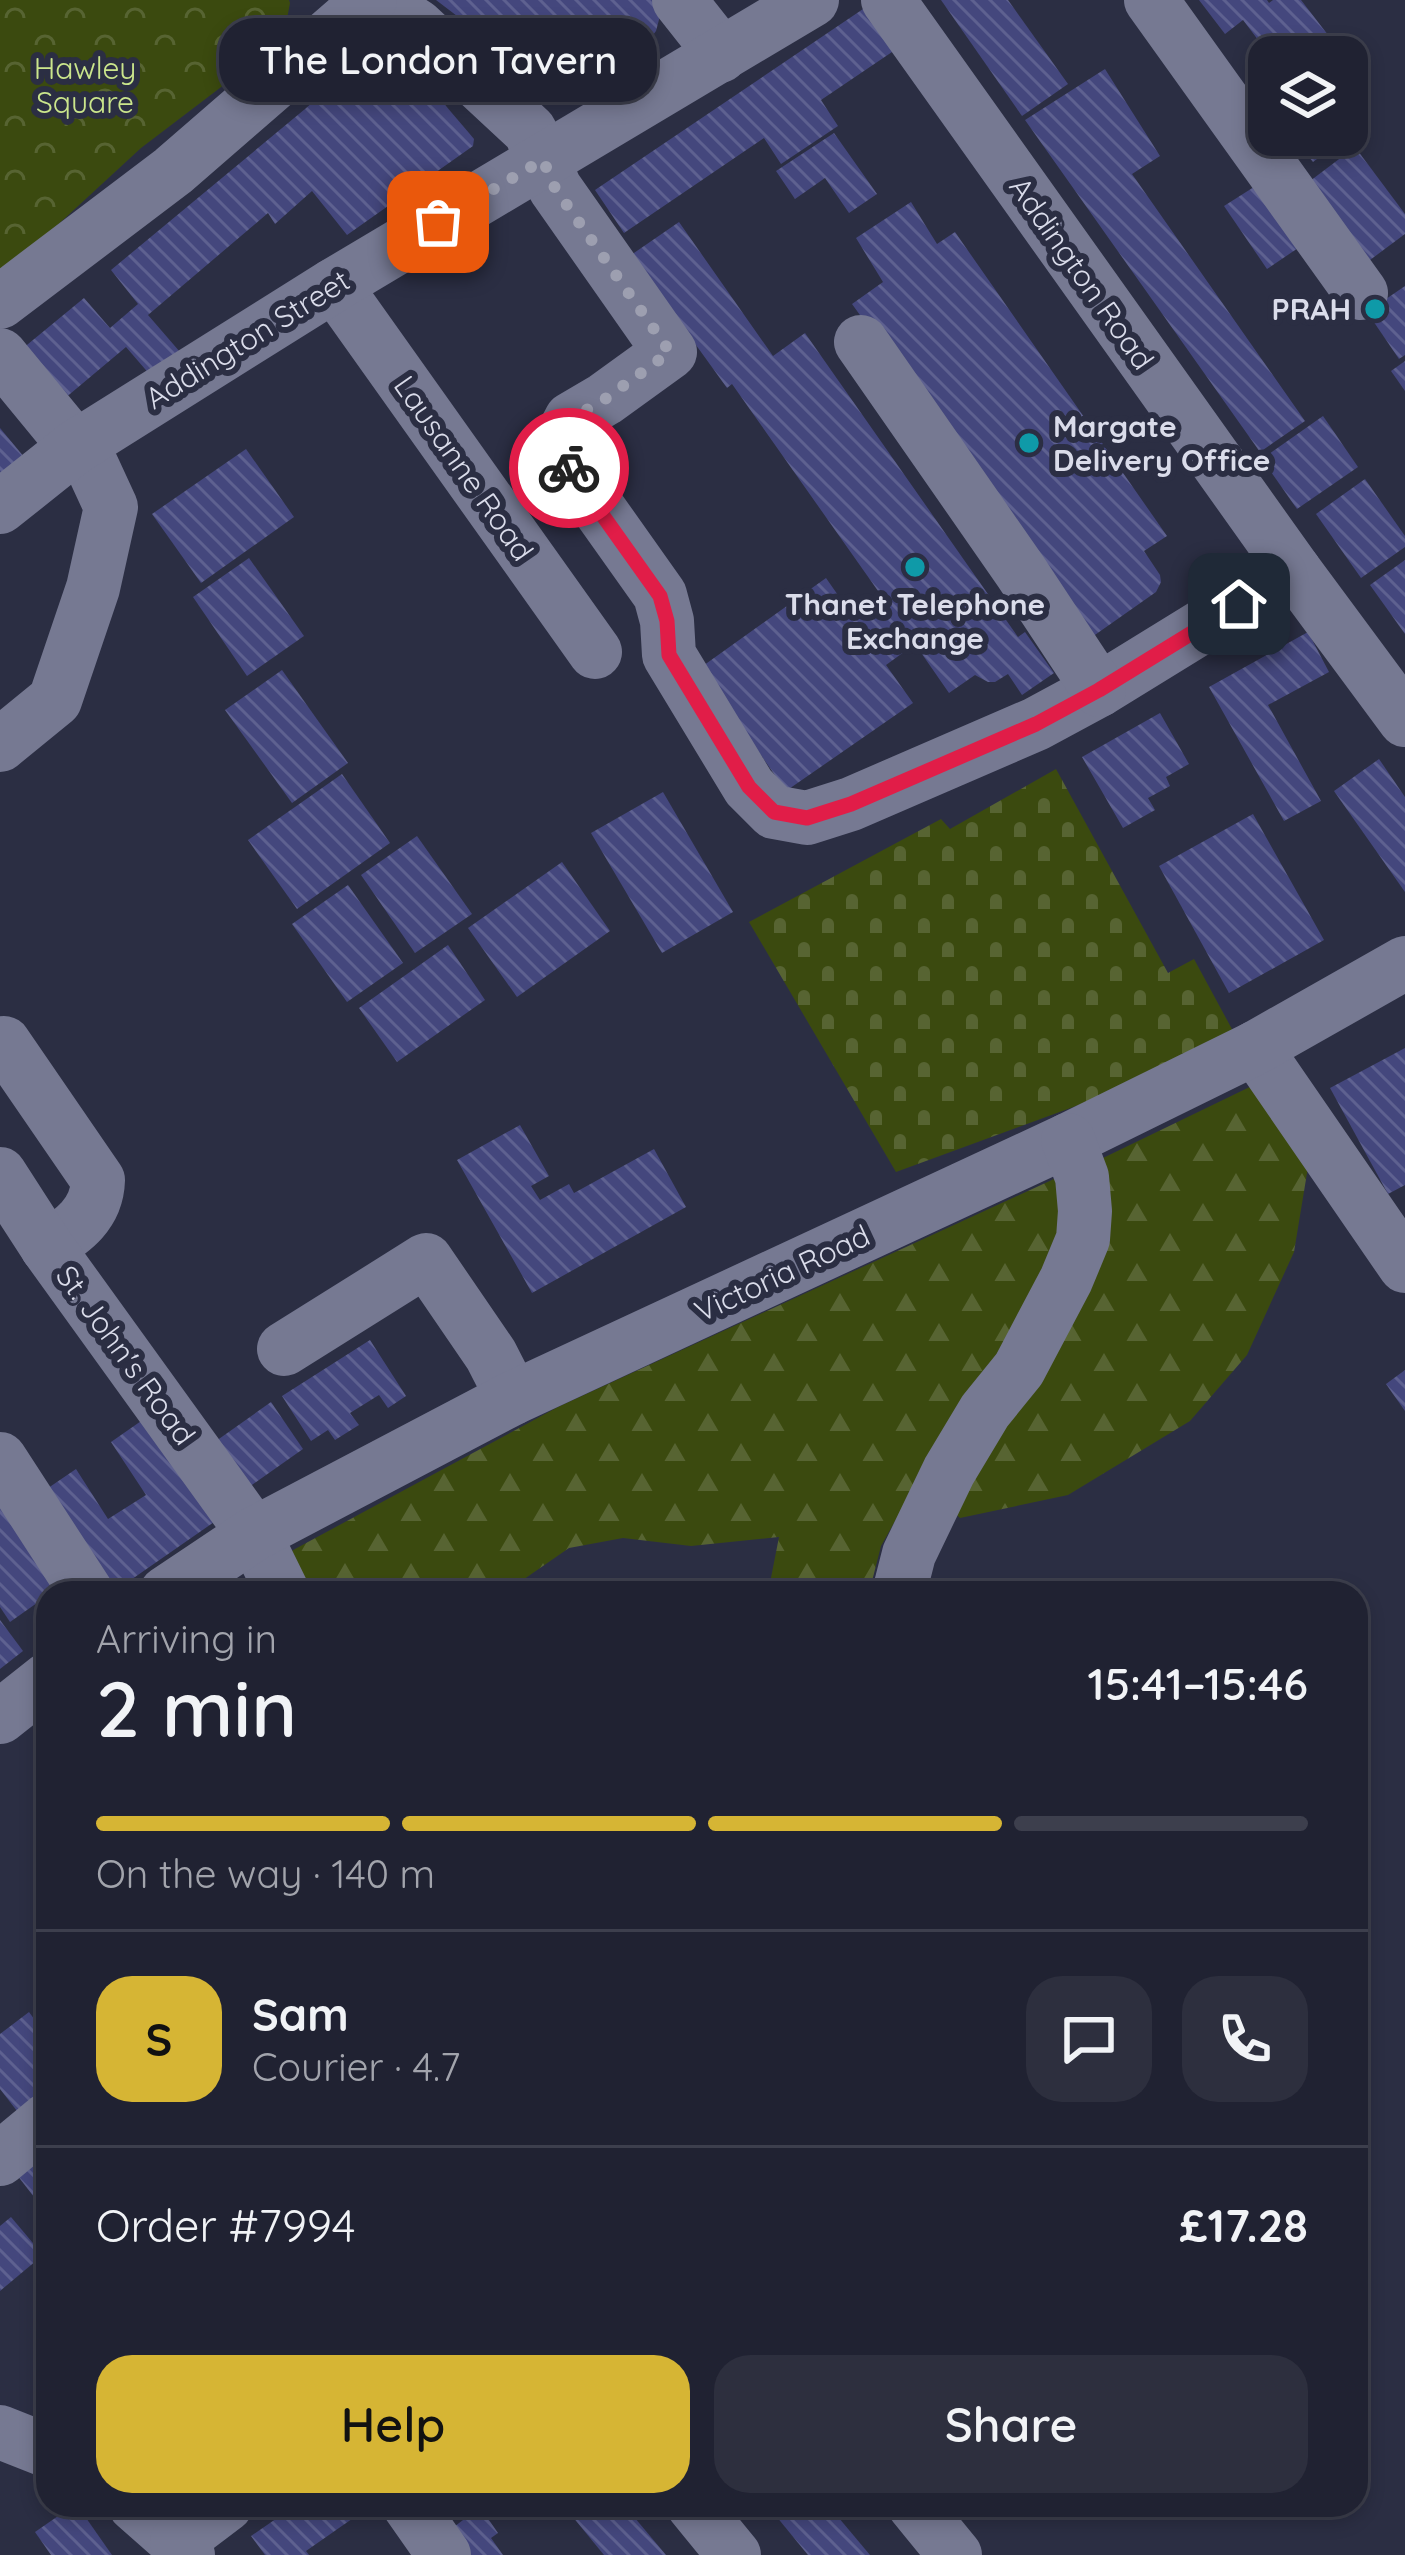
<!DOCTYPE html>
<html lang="en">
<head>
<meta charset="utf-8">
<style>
	body { margin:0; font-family:Quicksand,sans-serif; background:#2d2f3e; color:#f1f3f6; height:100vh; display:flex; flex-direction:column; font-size:45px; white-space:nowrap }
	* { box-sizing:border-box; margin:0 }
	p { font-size:39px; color:#a2a4ac }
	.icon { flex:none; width:66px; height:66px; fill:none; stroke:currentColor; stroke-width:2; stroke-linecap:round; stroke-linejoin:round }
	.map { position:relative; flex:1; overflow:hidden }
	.side { position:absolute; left:36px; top:1581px; width:1332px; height:936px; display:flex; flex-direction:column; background:#202232; border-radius:36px; box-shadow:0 6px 18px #0003,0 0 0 3px #3d3f4d }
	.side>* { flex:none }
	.tools { position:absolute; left:1248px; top:36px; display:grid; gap:24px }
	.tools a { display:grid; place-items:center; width:120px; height:120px; border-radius:24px; background:#202232; box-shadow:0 6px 18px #0003,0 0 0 3px #3d3f4d; font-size:60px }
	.pin { position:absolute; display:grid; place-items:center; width:102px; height:102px; color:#fff; margin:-51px; border-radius:24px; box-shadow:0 6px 18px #0006 }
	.courier { position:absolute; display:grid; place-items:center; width:120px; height:120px; margin:-60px; border:9px solid #e11d48; border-radius:50%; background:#fff; color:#222; box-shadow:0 3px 15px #0007 }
	.bubble { position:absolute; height:84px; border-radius:36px; background:#202232; box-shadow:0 6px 18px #0003,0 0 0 3px #3d3f4d; font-size:39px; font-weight:600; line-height:84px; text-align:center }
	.head em { font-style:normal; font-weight:600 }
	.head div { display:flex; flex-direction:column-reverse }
	.head { display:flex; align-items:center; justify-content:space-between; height:204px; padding:0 60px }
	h1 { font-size:78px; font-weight:600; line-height:90px }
	.bar { display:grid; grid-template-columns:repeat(4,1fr); gap:18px 12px; align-content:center; height:144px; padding:0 60px }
	.bar i { height:15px; border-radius:9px; background:#3d3f4d }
	.bar .selected { background:#d6b534 }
	.bar p { grid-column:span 4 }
	.line { display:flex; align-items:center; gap:30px; padding:0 60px; border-top:3px solid #3d3f4d }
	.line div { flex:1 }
	.round { display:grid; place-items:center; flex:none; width:126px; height:126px; border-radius:36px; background:#2d2f3e }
	.primary-button { display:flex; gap:24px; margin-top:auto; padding:24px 60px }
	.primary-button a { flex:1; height:138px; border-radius:36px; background:#d6b534; color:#111; font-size:48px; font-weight:600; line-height:138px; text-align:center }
	.primary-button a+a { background:#2d2f3e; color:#f1f3f6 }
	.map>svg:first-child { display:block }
</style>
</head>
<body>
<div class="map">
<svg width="1405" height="2555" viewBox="0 0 1405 2555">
	<defs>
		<pattern id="forest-firs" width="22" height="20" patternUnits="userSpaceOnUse" patternTransform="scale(3)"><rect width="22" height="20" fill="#3b4a0f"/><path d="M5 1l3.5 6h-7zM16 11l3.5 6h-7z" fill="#576432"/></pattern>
		<pattern id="cemetery-stones" width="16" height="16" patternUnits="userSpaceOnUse" patternTransform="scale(3)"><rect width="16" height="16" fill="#3b4a0f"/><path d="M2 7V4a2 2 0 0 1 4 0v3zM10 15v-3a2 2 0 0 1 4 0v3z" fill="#576432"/></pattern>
		<pattern id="park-crowns" width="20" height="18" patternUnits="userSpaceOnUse" patternTransform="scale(3)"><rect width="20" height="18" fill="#3b4a0f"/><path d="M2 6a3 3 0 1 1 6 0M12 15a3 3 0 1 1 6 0" fill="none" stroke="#576432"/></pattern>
		<pattern id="building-back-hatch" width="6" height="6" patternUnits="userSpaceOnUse" patternTransform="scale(3)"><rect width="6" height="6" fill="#44477d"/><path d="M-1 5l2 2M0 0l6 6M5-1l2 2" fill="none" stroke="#5e6190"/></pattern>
	</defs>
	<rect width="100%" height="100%" fill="#2b2e43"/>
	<polygon fill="url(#forest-firs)" points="1258,1083 1310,1155 1294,1252 1247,1355 1190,1421 1068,1495 960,1518 918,1480 881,1546 869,1593 768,1593 779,1537 691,1546 623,1538 569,1548 504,1593 225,1593 295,1549 558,1407 1054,1179 1062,1186 1103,1158"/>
	<polygon fill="url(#cemetery-stones)" points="1056,769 1168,973 1194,959 1233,1031 1095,1099 896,1172 749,922 941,819 950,829"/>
	<polygon fill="url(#park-crowns)" points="0,0 289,0 290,3 283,40 141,148 0,278"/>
	<g fill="url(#building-back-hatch)">
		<polygon points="436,0 653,0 661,12 656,31 643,48 573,95 519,55 515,60"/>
		<polygon points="941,0 1008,0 1068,84 1022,116"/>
		<polygon points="1199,0 1267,0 1269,3 1273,0 1301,0 1345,57 1271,57 1243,20 1225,34"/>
		<polygon points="866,7 895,50 821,100 838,126 781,164 764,138 624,233 595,190"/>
		<polygon points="387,37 469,133 474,139 473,146 347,235 312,191 275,224 268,213 148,315 180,352 151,376 126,347 64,399 22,349 84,298 110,328 138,304 111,270 305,109"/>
		<polygon points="1347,59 1365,83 1347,97"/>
		<polygon points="1105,69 1160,156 1132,174 1305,421 1260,452 1025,120"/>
		<polygon points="1347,108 1361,126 1313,162 1291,135 1347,135"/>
		<polygon points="834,133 877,194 849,213 825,178 795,199 776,171"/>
		<polygon points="1355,147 1405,214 1405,234 1370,260 1310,181"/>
		<polygon points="1265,180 1307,242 1267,269 1224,206"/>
		<polygon points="911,202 937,244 955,232 1167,536 1144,551 1160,575 1161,582 1156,592 1092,637 852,304 883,282 856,238"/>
		<polygon points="679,222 773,356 805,333 1018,637 1025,632 1054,673 1022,695 1008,674 995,682 988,682 975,675 949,693 915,644 886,665 913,703 786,791 700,668 826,578 854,618 883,598 732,384 727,388 631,255"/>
		<polygon points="1405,286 1405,355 1399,359 1367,312"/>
		<polygon points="1405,361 1405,391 1391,371"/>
		<polygon points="1323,416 1358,467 1297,509 1262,459"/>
		<polygon points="0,428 34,469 0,495"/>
		<polygon points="246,449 294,517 201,583 152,514"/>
		<polygon points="1365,479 1405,536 1405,547 1361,578 1316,514"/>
		<polygon points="249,558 304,636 247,676 193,597"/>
		<polygon points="1405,560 1405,634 1370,585"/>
		<polygon points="1308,632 1329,672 1268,705 1321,801 1284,821 1209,687"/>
		<polygon points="282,670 348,763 292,803 225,710"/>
		<polygon points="1160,713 1189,764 1166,777 1170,786 1148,798 1155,810 1123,828 1082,757"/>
		<polygon points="1379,759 1405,797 1405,892 1334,791"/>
		<polygon points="342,774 390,843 297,909 248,840"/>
		<polygon points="663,792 733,912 662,953 591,833"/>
		<polygon points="1253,814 1324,940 1229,993 1159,866"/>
		<polygon points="417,836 472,914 415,953 361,875"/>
		<polygon points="562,862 610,931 517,997 468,928"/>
		<polygon points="348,885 403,963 347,1002 292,924"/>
		<polygon points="448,945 485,1000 397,1062 359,1008"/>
		<polygon points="1405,1048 1405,1185 1388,1194 1330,1088"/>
		<polygon points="520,1125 549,1176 531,1186 540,1200 569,1184 574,1193 654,1149 686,1207 532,1293 457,1160"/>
		<polygon points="370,1340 406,1396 388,1408 379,1395 350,1413 359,1425 335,1440 328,1430 311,1441 282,1396"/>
		<polygon points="1405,1370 1405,1411 1386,1384"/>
		<polygon points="271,1402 303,1449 249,1487 216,1441"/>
		<polygon points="144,1419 217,1520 112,1593 32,1499 76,1469 108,1519 146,1495 111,1442"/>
		<polygon points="0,1475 71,1579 10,1622 0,1607"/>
		<polygon points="0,1620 23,1651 0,1669"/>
		<polygon points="29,2012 48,2038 48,2088 17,2111 0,2089 0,2034"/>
		<polygon points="48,2137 48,2215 10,2166"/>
		<polygon points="11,2217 43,2255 0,2291 0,2226"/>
		<polygon points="74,2505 77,2505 112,2555 51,2555 35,2532"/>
		<polygon points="296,2505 372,2505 306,2551 309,2555 265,2555 251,2536"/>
		<polygon points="563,2505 624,2505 666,2555 604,2555"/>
		<polygon points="767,2505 828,2505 870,2555 808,2555"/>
		<polygon points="480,2507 498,2533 491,2538 503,2555 462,2555 446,2533"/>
	</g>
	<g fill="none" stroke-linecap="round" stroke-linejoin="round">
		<g stroke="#767992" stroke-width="54">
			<polyline points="376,0 417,26 530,131 555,188 670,352 605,399 571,419 561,438 565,461 660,595 667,621 669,655 749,787 774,812 807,818 851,804 1036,724 1099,690 1294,570"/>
			<polyline points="679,0 709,38 720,56"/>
			<polyline points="888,0 1294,570 1405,720"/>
			<polyline points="1151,0 1361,293"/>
			<polyline points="334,285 595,652"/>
			<polyline points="0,302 173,171 370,0"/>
			<polyline points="861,342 1021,572 1099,690"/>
			<polyline points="0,355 93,468 111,507 93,588 55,700 0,745"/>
			<polyline points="0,507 74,448 334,285 812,0"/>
			<path d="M4,1043L98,1180C97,1214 73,1231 47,1247"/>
			<polyline points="1255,1048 1405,1266"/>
			<polyline points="0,1174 47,1247 254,1534 283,1593"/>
			<polyline points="284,1349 426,1260 491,1355 513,1398"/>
			<polyline points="0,1459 87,1593"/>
			<polyline points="166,1593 254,1534 513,1398 1068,1140 1255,1048 1405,963"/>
			<polyline points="899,1593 909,1554 949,1471 985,1411 1019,1369 1066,1280 1083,1239 1085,1211 1082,1177 1068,1140"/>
			<polyline points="0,1717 48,1679"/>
			<polyline points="0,2159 48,2119"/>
			<polyline points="0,2432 48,2451"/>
			<polyline points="135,2505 177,2542 188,2555"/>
			<polyline points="409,2505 444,2555"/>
			<polyline points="693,2505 734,2555"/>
			<polyline points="914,2505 955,2555"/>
			<polyline points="177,2542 226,2505"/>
		</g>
	</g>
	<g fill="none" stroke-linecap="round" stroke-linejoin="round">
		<polyline stroke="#9d9fb0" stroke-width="12" stroke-dasharray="0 21.6" points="438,222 543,160 555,188 670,352 605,399 571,419 561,438 565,461 569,468"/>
		<polyline stroke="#e11d48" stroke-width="15" points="569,468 660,596 667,621 669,655 749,787 774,812 807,818 851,804 1036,724 1099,690 1239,604"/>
	</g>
	<g fill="#0f9aa8" stroke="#2b2e43" stroke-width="4.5">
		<circle cx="1375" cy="309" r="12"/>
		<circle cx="1029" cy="443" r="12"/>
		<circle cx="915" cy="567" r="12"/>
	</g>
	<g text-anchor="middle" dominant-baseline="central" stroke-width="12" stroke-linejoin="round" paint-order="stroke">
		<g font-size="30" fill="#cbe68c" stroke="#2b2e43">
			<text x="85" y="68">Hawley<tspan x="85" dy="34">Square</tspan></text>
		</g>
		<g font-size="30" fill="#dadcea" stroke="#2b2e43">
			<text transform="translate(1082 273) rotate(55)">Addington Road</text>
			<text transform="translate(247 339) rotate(-32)">Addington Street</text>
			<text transform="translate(464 468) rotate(55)">Lausanne Road</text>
			<text transform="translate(782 1273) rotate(-25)">Victoria Road</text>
			<text transform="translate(126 1355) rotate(54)">St. John's Road</text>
		</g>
		<g font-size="30" font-weight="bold" fill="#dadcea" stroke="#2b2e43" text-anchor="end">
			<text x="1351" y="309">PRAH</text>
			<text x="1053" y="426" text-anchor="start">Margate<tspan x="1053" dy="34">Delivery Office</tspan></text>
			<text x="915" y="604" text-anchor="middle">Thanet Telephone<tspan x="915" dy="34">Exchange</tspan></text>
		</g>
	</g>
</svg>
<div class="tools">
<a><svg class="icon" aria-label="layers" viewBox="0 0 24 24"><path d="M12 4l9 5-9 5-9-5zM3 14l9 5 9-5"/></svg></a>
</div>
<div class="pin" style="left:438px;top:222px;background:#ea580c"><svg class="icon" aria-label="bag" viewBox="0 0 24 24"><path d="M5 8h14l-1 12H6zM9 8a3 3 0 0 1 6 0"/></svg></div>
<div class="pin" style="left:1239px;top:604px;background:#1f2937"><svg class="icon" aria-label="home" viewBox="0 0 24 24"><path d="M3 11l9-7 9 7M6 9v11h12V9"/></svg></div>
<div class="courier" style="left:569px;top:468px"><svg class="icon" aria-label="bike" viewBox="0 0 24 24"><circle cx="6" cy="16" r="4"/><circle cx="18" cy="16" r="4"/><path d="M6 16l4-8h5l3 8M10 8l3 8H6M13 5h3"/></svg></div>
<div class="bubble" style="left:219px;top:18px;width:438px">The London Tavern</div>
<section class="side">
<div class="head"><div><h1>2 min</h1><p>Arriving in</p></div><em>15:41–15:46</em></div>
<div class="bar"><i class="selected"></i><i class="selected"></i><i class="selected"></i><i></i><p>On the way · 140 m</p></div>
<div class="line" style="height:216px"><b class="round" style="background:#d6b534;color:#111">S</b><div><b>Sam</b><p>Courier · 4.7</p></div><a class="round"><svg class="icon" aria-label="chat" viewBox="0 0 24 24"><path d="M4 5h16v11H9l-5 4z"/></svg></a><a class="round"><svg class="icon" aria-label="phone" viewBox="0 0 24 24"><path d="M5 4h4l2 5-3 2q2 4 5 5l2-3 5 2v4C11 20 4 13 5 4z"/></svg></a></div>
<div class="line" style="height:156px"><div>Order #7994</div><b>£17.28</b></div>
<div class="primary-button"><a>Help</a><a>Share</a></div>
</section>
</div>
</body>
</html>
